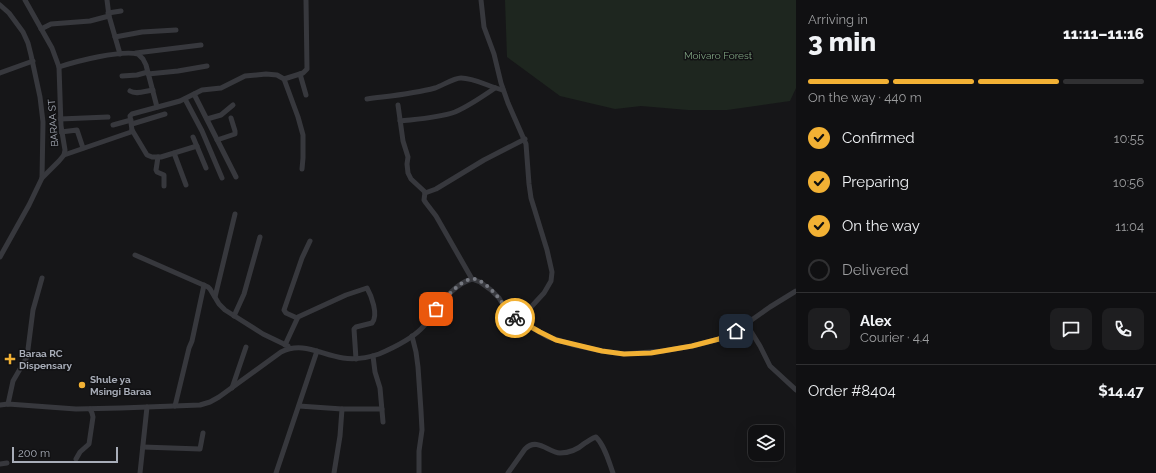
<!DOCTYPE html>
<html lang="en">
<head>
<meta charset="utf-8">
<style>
	body { margin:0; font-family:Raleway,sans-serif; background:#1e1e20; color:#f1f3f6; height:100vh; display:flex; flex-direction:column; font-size:15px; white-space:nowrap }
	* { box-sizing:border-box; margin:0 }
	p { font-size:13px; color:#9c9d9f }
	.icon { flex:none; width:22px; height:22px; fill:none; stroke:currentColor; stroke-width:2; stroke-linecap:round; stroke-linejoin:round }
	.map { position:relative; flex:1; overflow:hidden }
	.drawer { display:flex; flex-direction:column; background:#101012; width:360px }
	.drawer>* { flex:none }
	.fabs { position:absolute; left:748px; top:425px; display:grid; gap:8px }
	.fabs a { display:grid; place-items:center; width:36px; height:36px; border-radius:8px; background:#101012; box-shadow:0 4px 16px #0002,0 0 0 1px #303032; font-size:20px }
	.scale { position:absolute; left:12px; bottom:10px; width:106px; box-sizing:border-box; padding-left:4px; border:2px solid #a8adb8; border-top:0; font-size:11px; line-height:14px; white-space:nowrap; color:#a8adb8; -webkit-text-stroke:3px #111113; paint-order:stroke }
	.pin { position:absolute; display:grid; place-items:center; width:34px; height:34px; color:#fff; margin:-17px; border-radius:8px; box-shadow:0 2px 6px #0006 }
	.courier { position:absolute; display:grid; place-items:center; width:40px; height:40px; margin:-20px; border:3px solid #f2b134; border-radius:50%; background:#fff; color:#222; box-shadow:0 1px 5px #0007 }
	.summary em { font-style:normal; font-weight:800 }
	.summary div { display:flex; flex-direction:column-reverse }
	.summary { display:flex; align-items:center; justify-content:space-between; height:68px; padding:0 12px }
	h1 { font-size:26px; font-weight:800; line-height:30px }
	.bar { display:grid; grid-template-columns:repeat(4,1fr); gap:6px 4px; align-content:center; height:48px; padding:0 12px }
	.bar i { height:5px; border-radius:3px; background:#303032 }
	.bar .selected { background:#f2b134 }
	.bar p { grid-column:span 4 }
	.line { display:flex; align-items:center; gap:10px; padding:0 12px; border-top:1px solid #303032 }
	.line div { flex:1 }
	.round { display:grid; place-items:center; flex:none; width:42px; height:42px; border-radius:8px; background:#1e1e20 }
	ol { padding:0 12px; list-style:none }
	li { display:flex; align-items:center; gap:12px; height:44px }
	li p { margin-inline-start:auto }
	li .icon { padding:4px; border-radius:50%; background:#f2b134; color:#111; stroke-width:4 }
	li:last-child { color:#9c9d9f }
	li i { width:22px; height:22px; border:2px solid #303032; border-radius:50% }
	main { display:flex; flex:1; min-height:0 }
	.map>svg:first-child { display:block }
</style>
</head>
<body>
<main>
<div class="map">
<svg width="796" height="473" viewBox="0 0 796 473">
	<rect width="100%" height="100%" fill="#161618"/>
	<polygon fill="#1e261f" points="505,0 796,0 796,88 790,101 727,110 688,110 641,106 615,109 560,96 507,57"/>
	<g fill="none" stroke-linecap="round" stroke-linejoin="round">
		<g stroke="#37383d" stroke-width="5">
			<polyline points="107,0 109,16 120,54"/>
			<polyline points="481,0 484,27 494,54 501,83 508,103 526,144 529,184 531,198 547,250 552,272 551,281 544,293 519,320"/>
			<polyline points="0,5 9,13 23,32 28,43 31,55 40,97 43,122 42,178"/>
			<polyline points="108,13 121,11"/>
			<polyline points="41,29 51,24 90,21 109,16"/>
			<polyline points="115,37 142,32 176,30"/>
			<polyline points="136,53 201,45"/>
			<path d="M59,67C77,61 120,50 138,54L143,59L146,65L157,107"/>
			<polyline points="0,73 33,61"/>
			<polyline points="148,74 178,71 207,66"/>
			<polyline points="300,74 306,95"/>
			<polyline points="122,76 137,75 148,72"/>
			<polyline points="284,79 303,73 307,69 306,0"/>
			<path d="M130,91C136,95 145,91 153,90"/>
			<polyline points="194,94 236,177"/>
			<polyline points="185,99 202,131 222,178"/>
			<path d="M367,99C389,96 413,94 435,88C442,86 453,78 461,78C475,78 489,87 503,90"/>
			<polyline points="398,105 403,141 408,157 407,164 408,173 411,179 425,192 424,200 426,203 436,216 472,279 480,282 491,290 499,298 506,310 514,317 548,337 574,345 602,351 624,354 663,351 692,346 719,339 736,331 770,307 796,291"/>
			<polyline points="60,119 108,117"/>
			<polyline points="207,119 221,115 233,105"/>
			<path d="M400,121C418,119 438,118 455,112C469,106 482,97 495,88"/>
			<polyline points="132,124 165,114"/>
			<polyline points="113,125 131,120"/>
			<polyline points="132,130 147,155 152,157 161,157 197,146"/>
			<polyline points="61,132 77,130 83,148"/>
			<polyline points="193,137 206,168"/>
			<polyline points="217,140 235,134 235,131 231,118"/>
			<polyline points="174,153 186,185"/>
			<polyline points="64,155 131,132 132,130 130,116 132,114 180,101 202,90 221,88 245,76 266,74 277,75 284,79 298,117 303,135 303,158 302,169"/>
			<polyline points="158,157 156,170 157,172 164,175 164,186"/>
			<polyline points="425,193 436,189 484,160 525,139"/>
			<polyline points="135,255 208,287 210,289 219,304 225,310 263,334 288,346"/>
			<polyline points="0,257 29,205 42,178 59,161 64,155 65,150 61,126 59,67 52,48 25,0"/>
			<polyline points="215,297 235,214"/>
			<polyline points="234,316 244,294 260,237"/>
			<polyline points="297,318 286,313 284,310 302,258 310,241"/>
			<polyline points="747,325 760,346 770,366 796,390"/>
			<polyline points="412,336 416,352 418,367 421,411 422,430 419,451 419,473"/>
			<path d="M285,345L298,317L346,295L367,288C371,295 379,315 372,323L356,327L354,329L356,359"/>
			<polyline points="373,356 375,372 380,388 383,422"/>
			<polyline points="232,388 246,347"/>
			<polyline points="8,404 13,381 27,357 33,310 42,278"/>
			<path d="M0,405L8,404L76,409L121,408L200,405L210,402L219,397L281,352C303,341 321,355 343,358C355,360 367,358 379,354C393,348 410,340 421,329C437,313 448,286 472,279"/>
			<polyline points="175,406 189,348 192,341 204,285"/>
			<polyline points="299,406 342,409 382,409"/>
			<polyline points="143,447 200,449 203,433"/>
			<polyline points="76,459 80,452 89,444 93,417 92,413 90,409"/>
			<polyline points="0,464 7,463"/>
			<polyline points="140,473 147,407"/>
			<polyline points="276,473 317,351"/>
			<polyline points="334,473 340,436 342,409"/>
			<path d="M508,473L525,449C537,437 548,452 560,453C570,453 577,450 585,443C589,441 592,438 596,437C605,446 609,462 613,473"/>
		</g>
	</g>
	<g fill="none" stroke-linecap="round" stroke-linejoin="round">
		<path stroke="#757880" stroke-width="4" stroke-dasharray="0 7.2" d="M436,309C444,300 462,277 475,279C483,281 492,290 497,296C504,304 506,310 515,318"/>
		<polyline stroke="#f2b134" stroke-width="5" points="515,318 540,332 556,340 602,351 624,354 651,353 692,346 719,339 736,331"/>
	</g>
	<g fill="#f2b134" stroke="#111113" stroke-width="1.5">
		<path d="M8 353h4v4h4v4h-4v4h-4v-4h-4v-4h4z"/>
		<circle cx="82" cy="385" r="4"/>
	</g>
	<g text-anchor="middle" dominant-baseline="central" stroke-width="3" stroke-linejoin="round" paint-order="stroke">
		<g font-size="10" fill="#7fa381" stroke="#111113">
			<text x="718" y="55">Moivaro Forest</text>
		</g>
		<g font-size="10" fill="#a8adb8" stroke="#111113">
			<text transform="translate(53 123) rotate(-94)">BARAA ST</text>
		</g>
		<g font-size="10" font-weight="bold" fill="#a8adb8" stroke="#111113" text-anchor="start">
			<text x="19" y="353">Baraa RC<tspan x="19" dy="12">Dispensary</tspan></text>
			<text x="90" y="379">Shule ya<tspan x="90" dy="12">Msingi Baraa</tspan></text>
		</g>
	</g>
</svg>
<div class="fabs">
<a><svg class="icon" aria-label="layers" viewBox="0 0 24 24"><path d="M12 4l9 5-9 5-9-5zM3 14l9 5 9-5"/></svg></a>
</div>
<div class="scale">200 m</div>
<div class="pin" style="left:436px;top:309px;background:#ea580c"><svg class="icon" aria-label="bag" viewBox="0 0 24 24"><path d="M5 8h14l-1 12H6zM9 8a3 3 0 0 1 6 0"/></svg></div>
<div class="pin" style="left:736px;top:331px;background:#1f2937"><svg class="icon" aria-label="home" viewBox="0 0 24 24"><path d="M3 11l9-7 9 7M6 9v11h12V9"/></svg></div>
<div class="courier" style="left:515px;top:318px"><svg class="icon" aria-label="bike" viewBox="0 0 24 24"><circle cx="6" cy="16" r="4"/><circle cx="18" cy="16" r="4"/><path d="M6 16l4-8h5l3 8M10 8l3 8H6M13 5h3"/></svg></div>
</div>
<section class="drawer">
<div class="summary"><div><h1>3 min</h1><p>Arriving in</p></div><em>11:11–11:16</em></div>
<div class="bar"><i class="selected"></i><i class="selected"></i><i class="selected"></i><i></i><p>On the way · 440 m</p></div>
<ol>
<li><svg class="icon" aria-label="check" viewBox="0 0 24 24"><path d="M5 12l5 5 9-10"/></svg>Confirmed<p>10:55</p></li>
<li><svg class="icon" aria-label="check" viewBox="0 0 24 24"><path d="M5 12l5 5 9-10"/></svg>Preparing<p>10:56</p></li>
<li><svg class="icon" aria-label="check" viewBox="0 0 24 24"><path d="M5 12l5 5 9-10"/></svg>On the way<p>11:04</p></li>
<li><i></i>Delivered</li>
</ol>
<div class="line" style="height:72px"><a class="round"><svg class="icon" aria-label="person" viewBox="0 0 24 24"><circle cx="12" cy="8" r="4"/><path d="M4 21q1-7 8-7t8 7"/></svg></a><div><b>Alex</b><p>Courier · 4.4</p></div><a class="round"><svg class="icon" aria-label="chat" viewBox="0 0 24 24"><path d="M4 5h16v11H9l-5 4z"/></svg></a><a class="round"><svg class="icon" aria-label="phone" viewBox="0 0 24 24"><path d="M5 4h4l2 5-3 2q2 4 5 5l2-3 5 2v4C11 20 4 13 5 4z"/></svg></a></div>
<div class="line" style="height:52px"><div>Order #8404</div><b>$14.47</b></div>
</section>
</main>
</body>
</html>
